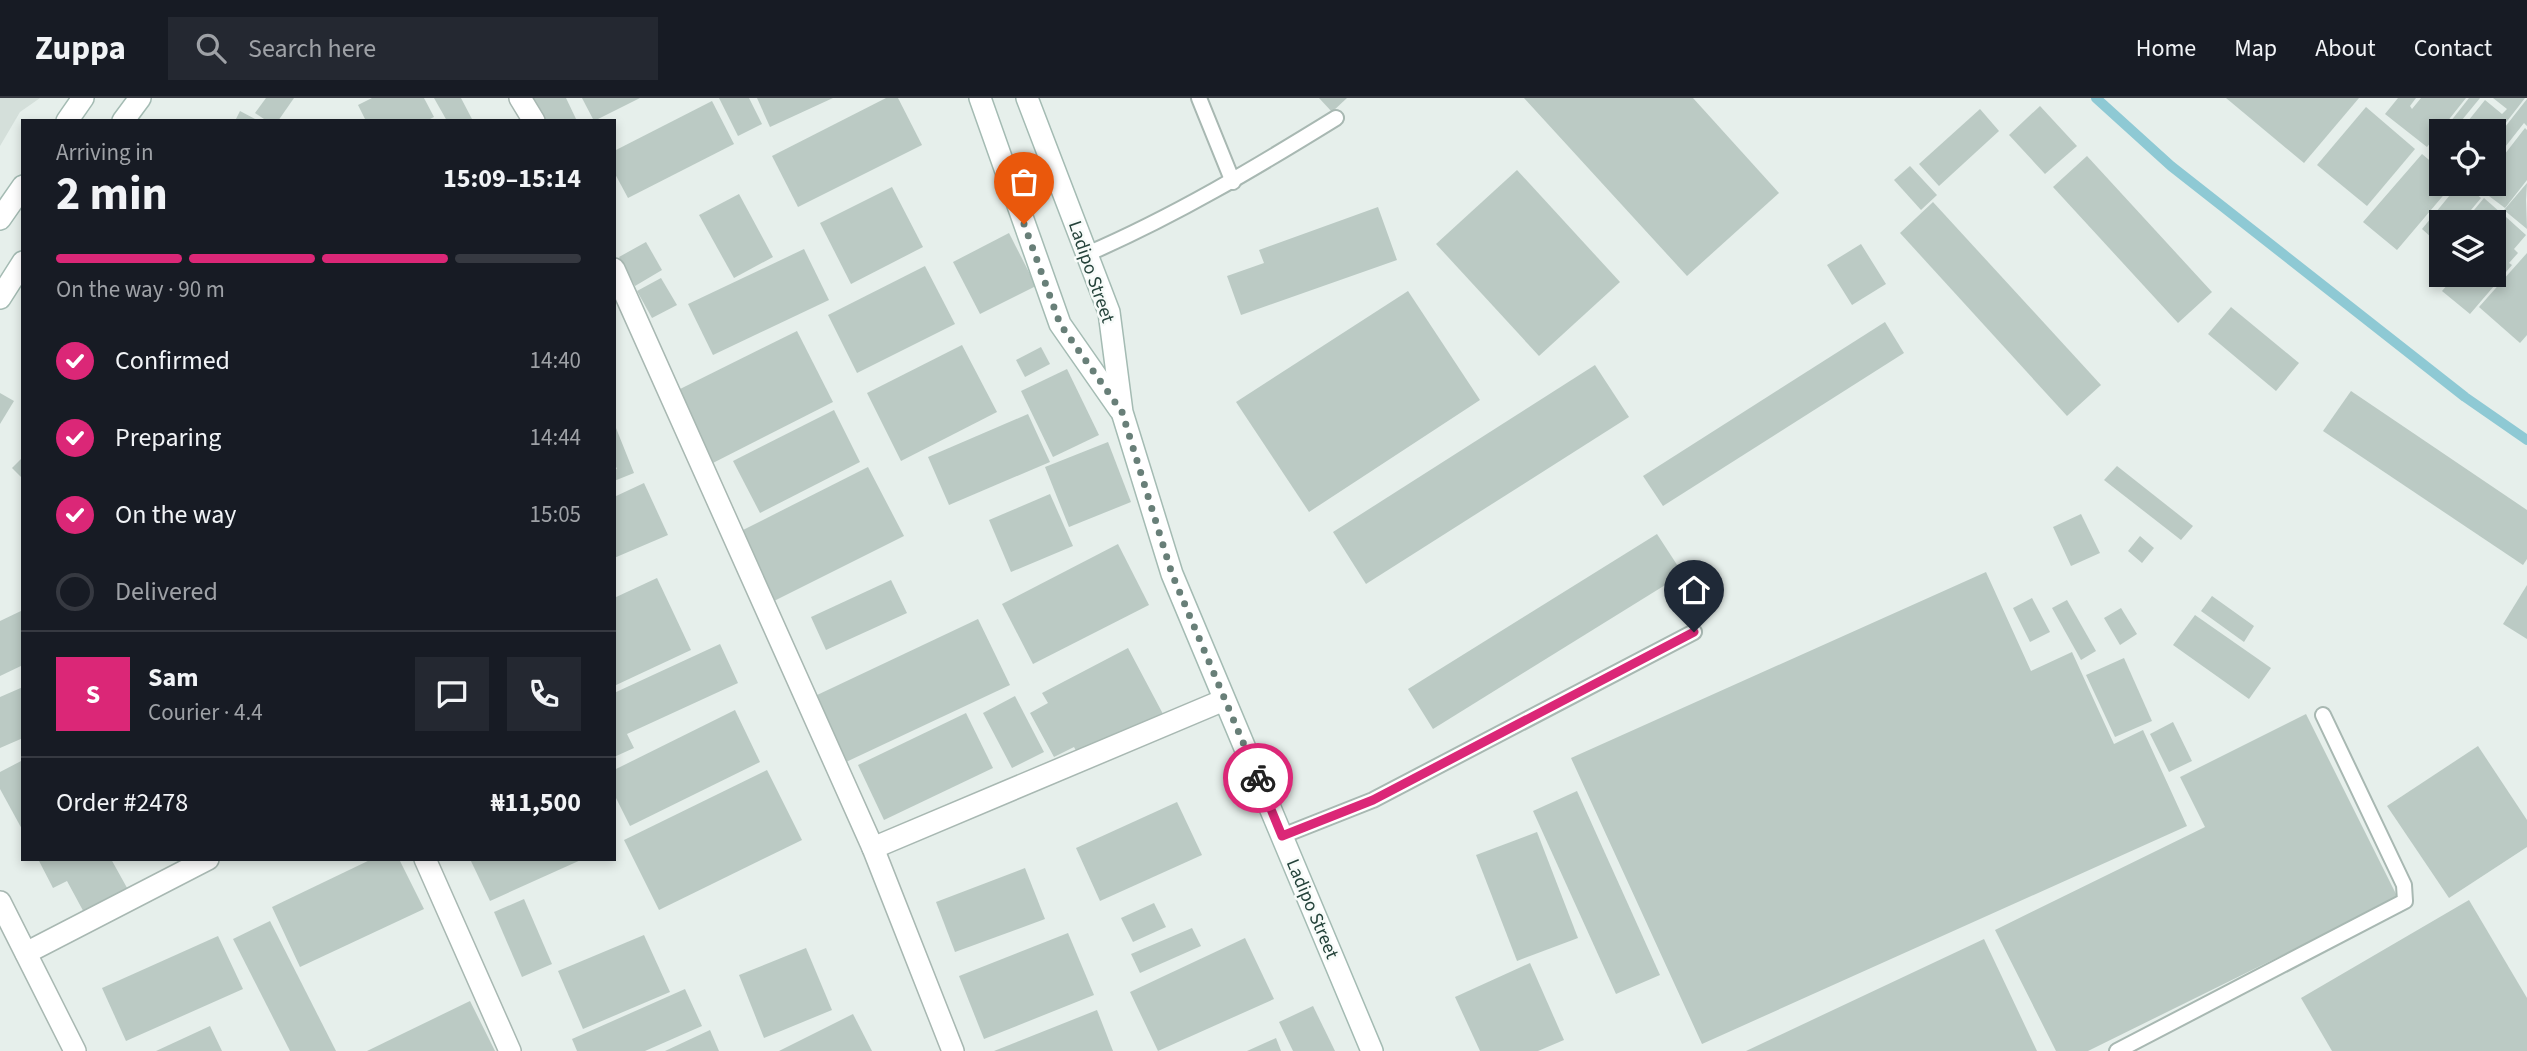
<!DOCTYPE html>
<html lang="en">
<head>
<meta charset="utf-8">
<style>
	body { margin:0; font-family:"Source Sans 3",sans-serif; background:#242831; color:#f1f3f6; height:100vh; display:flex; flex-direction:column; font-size:26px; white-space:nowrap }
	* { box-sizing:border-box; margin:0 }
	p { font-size:23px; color:#9ea1a6 }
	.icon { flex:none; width:38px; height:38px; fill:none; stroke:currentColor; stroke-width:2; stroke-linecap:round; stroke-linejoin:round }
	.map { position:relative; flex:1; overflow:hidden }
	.side { position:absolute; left:21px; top:21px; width:595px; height:742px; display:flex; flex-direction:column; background:#171b24; border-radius:0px; box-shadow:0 4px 10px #0003 }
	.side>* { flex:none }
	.tools { position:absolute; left:2429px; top:21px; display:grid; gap:14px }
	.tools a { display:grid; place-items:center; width:77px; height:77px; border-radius:0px; background:#171b24; box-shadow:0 4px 10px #0003; font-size:35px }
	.pin { position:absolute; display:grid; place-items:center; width:60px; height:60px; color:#fff; margin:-72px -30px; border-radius:50% 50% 50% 0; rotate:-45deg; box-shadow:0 0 7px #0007 }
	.pin .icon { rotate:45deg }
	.courier { position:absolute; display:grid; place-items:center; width:70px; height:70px; margin:-35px; border:5px solid #db2777; border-radius:50%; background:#fff; color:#222; box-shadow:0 2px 9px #0007 }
	.headline em { font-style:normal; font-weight:700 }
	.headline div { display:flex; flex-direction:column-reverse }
	.headline { display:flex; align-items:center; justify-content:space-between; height:119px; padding:0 35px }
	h1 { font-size:46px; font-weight:700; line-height:52px }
	.bar { display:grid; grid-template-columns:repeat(4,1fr); gap:10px 7px; align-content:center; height:84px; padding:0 35px }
	.bar i { height:9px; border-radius:5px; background:#363941 }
	.bar .current { background:#db2777 }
	.bar p { grid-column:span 4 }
	.line { display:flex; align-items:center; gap:18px; padding:0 35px; border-top:2px solid #363941 }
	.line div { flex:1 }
	.round { display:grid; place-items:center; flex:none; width:74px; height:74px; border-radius:0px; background:#242831 }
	ol { padding:0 35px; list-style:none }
	li { display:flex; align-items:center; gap:21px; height:77px }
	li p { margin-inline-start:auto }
	li .icon { padding:7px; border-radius:50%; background:#db2777; color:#fff; stroke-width:4 }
	li:last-child { color:#9ea1a6 }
	li i { width:38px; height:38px; border:4px solid #363941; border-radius:50% }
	header { display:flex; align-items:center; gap:42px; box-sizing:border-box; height:98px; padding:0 35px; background:#171b24; border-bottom:2px solid #363941 }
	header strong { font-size:33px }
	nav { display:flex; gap:38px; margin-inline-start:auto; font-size:24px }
	.search { width:490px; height:63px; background:#242831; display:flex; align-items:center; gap:18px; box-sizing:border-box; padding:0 24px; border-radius:0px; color:#9ea1a6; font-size:26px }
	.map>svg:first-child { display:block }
</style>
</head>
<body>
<header>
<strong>Zuppa</strong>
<div class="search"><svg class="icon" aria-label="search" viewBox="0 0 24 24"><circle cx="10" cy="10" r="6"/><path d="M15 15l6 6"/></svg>Search here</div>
<nav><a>Home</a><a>Map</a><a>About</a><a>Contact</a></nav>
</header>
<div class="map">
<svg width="2527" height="953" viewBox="0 0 2527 953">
	<rect width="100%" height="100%" fill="#e6efeb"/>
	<polygon fill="#d4dfda" points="0,0 40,0 20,14 0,48"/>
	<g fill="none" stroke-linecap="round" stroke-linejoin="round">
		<polyline stroke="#8ec9d4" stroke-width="10" points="2096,0 2171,68 2465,299 2527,342"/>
	</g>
	<g fill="#bbcac4">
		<polygon points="266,0 294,0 278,23 267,23 255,15"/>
		<polygon points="372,0 424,0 434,19 426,23 366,23 358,7"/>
		<polygon points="434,0 461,0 473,23 447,23"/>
		<polygon points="533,0 566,0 577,23 543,23"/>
		<polygon points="582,0 640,0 594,23"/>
		<polygon points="719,0 749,0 762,26 738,38"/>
		<polygon points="757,0 833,0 770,29"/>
		<polygon points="886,0 898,0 922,47 798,109 772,58"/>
		<polygon points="1319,0 1347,0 1332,14"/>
		<polygon points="1524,0 1693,0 1779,95 1687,178"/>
		<polygon points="2226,0 2359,0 2304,65"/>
		<polygon points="2398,0 2416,0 2410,8 2412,11 2421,0 2466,0 2427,49 2385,16"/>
		<polygon points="2469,0 2480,0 2453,33 2443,33"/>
		<polygon points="2493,0 2525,0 2494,40 2494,33 2460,33 2485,2 2502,16 2507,11"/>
		<polygon points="2527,1 2527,28 2524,25 2494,63 2494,43"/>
		<polygon points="712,3 734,46 628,100 614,74 614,53"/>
		<polygon points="2040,8 2077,48 2045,76 2009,37"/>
		<polygon points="2366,9 2415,51 2367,108 2317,67"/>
		<polygon points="1980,11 1999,33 1939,88 1919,66"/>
		<polygon points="240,13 259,23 235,23"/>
		<polygon points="2525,30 2527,32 2527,82 2505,110 2473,86 2494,86 2494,70"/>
		<polygon points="2441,36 2441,61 2429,52"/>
		<polygon points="2422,56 2441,72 2441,86 2453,86 2397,152 2363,124"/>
		<polygon points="2087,58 2212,194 2178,225 2053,89"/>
		<polygon points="1910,68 1937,97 1921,112 1894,82"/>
		<polygon points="1517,72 1620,184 1539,258 1436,146"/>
		<polygon points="2527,85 2526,102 2527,131 2504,112"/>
		<polygon points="2459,86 2464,86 2481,100 2461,124 2441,124 2441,148 2422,131"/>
		<polygon points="892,89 923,149 851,186 820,125"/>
		<polygon points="739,96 773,159 734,180 699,117"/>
		<polygon points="2484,100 2501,115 2493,124 2464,124"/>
		<polygon points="1933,104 2101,287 2067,318 1900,135"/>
		<polygon points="1378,109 1397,162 1241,217 1227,178 1264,165 1259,152"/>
		<polygon points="2506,119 2526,137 2514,151 2518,155 2509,165 2512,167 2470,216 2442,193 2456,177 2494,177 2494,133"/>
		<polygon points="1009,135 1036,188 980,216 953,164"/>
		<polygon points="646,144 662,172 635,188 619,159"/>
		<polygon points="1861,146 1886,186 1852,207 1827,167"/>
		<polygon points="804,151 829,202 713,257 688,206"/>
		<polygon points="2527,155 2527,237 2520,245 2479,209"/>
		<polygon points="925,168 955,226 857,275 828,217"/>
		<polygon points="661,180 677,207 652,220 637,193"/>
		<polygon points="1408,193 1480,302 1309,414 1236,304"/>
		<polygon points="2231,209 2299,265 2276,293 2208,236"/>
		<polygon points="1885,224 1904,255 1663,408 1643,378"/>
		<polygon points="797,233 833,304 707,368 670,296"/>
		<polygon points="962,247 997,314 901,363 867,295"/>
		<polygon points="1041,249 1050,266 1025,279 1016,262"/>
		<polygon points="1595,267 1629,319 1366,486 1333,434"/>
		<polygon points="1067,271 1099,337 1053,359 1021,293"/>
		<polygon points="2351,293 2527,412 2527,461 2523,467 2323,333"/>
		<polygon points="0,295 14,303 0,326"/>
		<polygon points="834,312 860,364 760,415 733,363"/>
		<polygon points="1028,316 1050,364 949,407 928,359"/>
		<polygon points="614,325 634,375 614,383 614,372 617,371 614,364"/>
		<polygon points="1108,344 1131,404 1069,429 1045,369"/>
		<polygon points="23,359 23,381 12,370"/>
		<polygon points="2117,368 2193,428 2181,442 2104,382"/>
		<polygon points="868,369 904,438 774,503 739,434"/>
		<polygon points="644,385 668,437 614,460 614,399"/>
		<polygon points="1050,396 1073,448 1011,474 989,422"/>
		<polygon points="2081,416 2100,455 2071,468 2053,429"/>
		<polygon points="1657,436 1683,476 1433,631 1408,591"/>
		<polygon points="2140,438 2154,450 2142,465 2128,453"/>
		<polygon points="1118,446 1149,507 1033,566 1002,506"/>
		<polygon points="1986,474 2031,573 2072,554 2114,646 2143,632 2187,728 1702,946 1571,660"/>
		<polygon points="657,480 691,552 614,588 614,500"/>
		<polygon points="891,482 907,515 826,552 811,519"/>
		<polygon points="2527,487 2527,541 2503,526"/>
		<polygon points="2212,498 2254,528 2244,544 2201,513"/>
		<polygon points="2032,500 2050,534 2030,544 2013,510"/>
		<polygon points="2067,502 2096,553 2081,562 2052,510"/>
		<polygon points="2121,510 2137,536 2120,547 2104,520"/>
		<polygon points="23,512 23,567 0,578 0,523"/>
		<polygon points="2195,517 2271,570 2249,601 2173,547"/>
		<polygon points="978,521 1010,587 846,664 815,598"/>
		<polygon points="720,546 738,585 627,636 634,650 614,659 614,595"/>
		<polygon points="1128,550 1163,616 1080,660 1074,649 1054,659 1030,615 1048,605 1042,595"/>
		<polygon points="2124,560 2152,623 2115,639 2086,577"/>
		<polygon points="23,589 23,640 0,650 0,599"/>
		<polygon points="1015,598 1044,654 1012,670 983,615"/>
		<polygon points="735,612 760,664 630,728 614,696 614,672"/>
		<polygon points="966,615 993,670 884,722 858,667"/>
		<polygon points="2306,616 2398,800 2088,953 2056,953 1995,832 2205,729 2180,679"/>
		<polygon points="2173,624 2192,663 2169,674 2150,636"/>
		<polygon points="2478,648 2527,722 2527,749 2449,800 2387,708"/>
		<polygon points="23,662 23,733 0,691 0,674"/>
		<polygon points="767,672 802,742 659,812 624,742"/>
		<polygon points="1577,693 1660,877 1616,896 1533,713"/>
		<polygon points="1177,704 1202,757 1100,803 1076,750"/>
		<polygon points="1537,734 1578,840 1517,863 1476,757"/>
		<polygon points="38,761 111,761 131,797 87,820 67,783 53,790"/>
		<polygon points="372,761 399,761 424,811 300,869 272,809"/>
		<polygon points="470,761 583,761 490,803"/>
		<polygon points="1025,770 1045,821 955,854 936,804"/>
		<polygon points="524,801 552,866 522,879 494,814"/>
		<polygon points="2469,802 2527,900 2527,953 2332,953 2301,900"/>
		<polygon points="1154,805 1166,829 1133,844 1121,820"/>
		<polygon points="270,823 336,953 290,953 233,841"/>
		<polygon points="1192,830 1201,848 1140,875 1131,856"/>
		<polygon points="1068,835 1094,897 984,941 959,878"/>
		<polygon points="644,837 670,894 583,931 558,873"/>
		<polygon points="218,838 243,891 126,943 102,890"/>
		<polygon points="1245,840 1274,901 1158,953 1130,894"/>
		<polygon points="1984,841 2037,953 1746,953"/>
		<polygon points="806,850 832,912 764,940 739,877"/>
		<polygon points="1530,865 1564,942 1538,953 1480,953 1455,899"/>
		<polygon points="685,891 702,928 645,953 577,953 572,941"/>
		<polygon points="470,903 495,953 367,953"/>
		<polygon points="1313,908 1335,953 1293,953 1279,924"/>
		<polygon points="1097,912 1113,953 994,953"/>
		<polygon points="853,916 872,953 779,953"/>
		<polygon points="210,928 222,953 156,953"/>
		<polygon points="710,932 719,953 665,953"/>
		<polygon points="1276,940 1281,953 1247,953"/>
	</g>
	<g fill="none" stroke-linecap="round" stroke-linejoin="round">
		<defs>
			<g id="lane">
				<polyline points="1199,0 1233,84"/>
				<path d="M1087,156C1175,118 1255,70 1336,20"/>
				<polyline points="1282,738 1373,702 1694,534"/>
				<polyline points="2117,953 2405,803 2404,787 2323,617"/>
			</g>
			<g id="street">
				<polyline points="520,0 534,23"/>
				<polyline points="614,171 873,750 953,953"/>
				<polyline points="873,750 1224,602"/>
				<polyline points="425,761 510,953"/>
				<polyline points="0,804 75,953"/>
				<polyline points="26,855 208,761"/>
			</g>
			<g id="secondary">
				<polyline points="980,0 1060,226 1120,312"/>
				<polyline points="1027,0 1109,214 1122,314 1172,476 1372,953"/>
				<polyline points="67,23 83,0"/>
				<polyline points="123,23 140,0"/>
				<polyline points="0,121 23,88"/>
				<polyline points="0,200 23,164"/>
			</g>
		</defs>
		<use href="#lane" stroke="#a8b8b2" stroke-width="18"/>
		<use href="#street" stroke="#a8b8b2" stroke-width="24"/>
		<use href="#secondary" stroke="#a4bbb3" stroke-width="24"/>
		<use href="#lane" stroke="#fff" stroke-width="14"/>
		<use href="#street" stroke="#fff" stroke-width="21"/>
		<use href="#secondary" stroke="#fff" stroke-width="21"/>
	</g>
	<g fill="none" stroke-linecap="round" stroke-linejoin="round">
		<polyline stroke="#687f78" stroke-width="7" stroke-dasharray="0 12.6" points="1024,126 1060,226 1122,314 1172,476 1258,680"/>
		<polyline stroke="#db2777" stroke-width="9" points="1258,680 1282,738 1373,702 1694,534"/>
	</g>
	<g text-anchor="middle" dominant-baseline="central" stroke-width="5" stroke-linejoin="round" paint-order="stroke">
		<g font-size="19" fill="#24423a" stroke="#f7fbf9">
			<text transform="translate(1091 174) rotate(71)">Ladipo Street</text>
			<text transform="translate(1312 811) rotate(67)">Ladipo Street</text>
		</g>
	</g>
</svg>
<div class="tools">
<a><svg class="icon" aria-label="locate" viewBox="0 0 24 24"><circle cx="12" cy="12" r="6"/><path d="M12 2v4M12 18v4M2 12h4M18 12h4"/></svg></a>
<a><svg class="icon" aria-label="layers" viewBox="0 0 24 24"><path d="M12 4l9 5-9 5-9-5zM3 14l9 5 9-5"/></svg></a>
</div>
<div class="pin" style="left:1024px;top:126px;background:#ea580c"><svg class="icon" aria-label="bag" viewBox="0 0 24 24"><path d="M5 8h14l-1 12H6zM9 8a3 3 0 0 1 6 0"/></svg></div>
<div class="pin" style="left:1694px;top:534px;background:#1f2937"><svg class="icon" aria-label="home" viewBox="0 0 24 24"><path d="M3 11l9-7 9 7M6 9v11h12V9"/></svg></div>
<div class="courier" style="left:1258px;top:680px"><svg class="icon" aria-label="bike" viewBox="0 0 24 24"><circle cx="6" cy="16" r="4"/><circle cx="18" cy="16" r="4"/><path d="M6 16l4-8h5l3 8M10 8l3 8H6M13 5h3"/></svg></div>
<section class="side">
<div class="headline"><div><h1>2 min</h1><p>Arriving in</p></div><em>15:09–15:14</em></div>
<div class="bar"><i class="current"></i><i class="current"></i><i class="current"></i><i></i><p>On the way · 90 m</p></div>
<ol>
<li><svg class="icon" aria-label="check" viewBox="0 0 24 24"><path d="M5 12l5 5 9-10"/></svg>Confirmed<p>14:40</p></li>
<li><svg class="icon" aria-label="check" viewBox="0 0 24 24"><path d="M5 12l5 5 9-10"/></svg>Preparing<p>14:44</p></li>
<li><svg class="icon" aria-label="check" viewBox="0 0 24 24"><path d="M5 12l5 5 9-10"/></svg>On the way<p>15:05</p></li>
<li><i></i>Delivered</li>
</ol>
<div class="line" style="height:126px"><b class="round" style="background:#db2777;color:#fff">S</b><div><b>Sam</b><p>Courier · 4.4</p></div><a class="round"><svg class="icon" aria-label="chat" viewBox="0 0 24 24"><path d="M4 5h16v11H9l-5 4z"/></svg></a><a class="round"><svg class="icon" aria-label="phone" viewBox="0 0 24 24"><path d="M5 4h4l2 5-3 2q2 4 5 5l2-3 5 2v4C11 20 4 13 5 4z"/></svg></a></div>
<div class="line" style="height:91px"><div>Order #2478</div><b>₦11,500</b></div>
</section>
</div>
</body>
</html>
